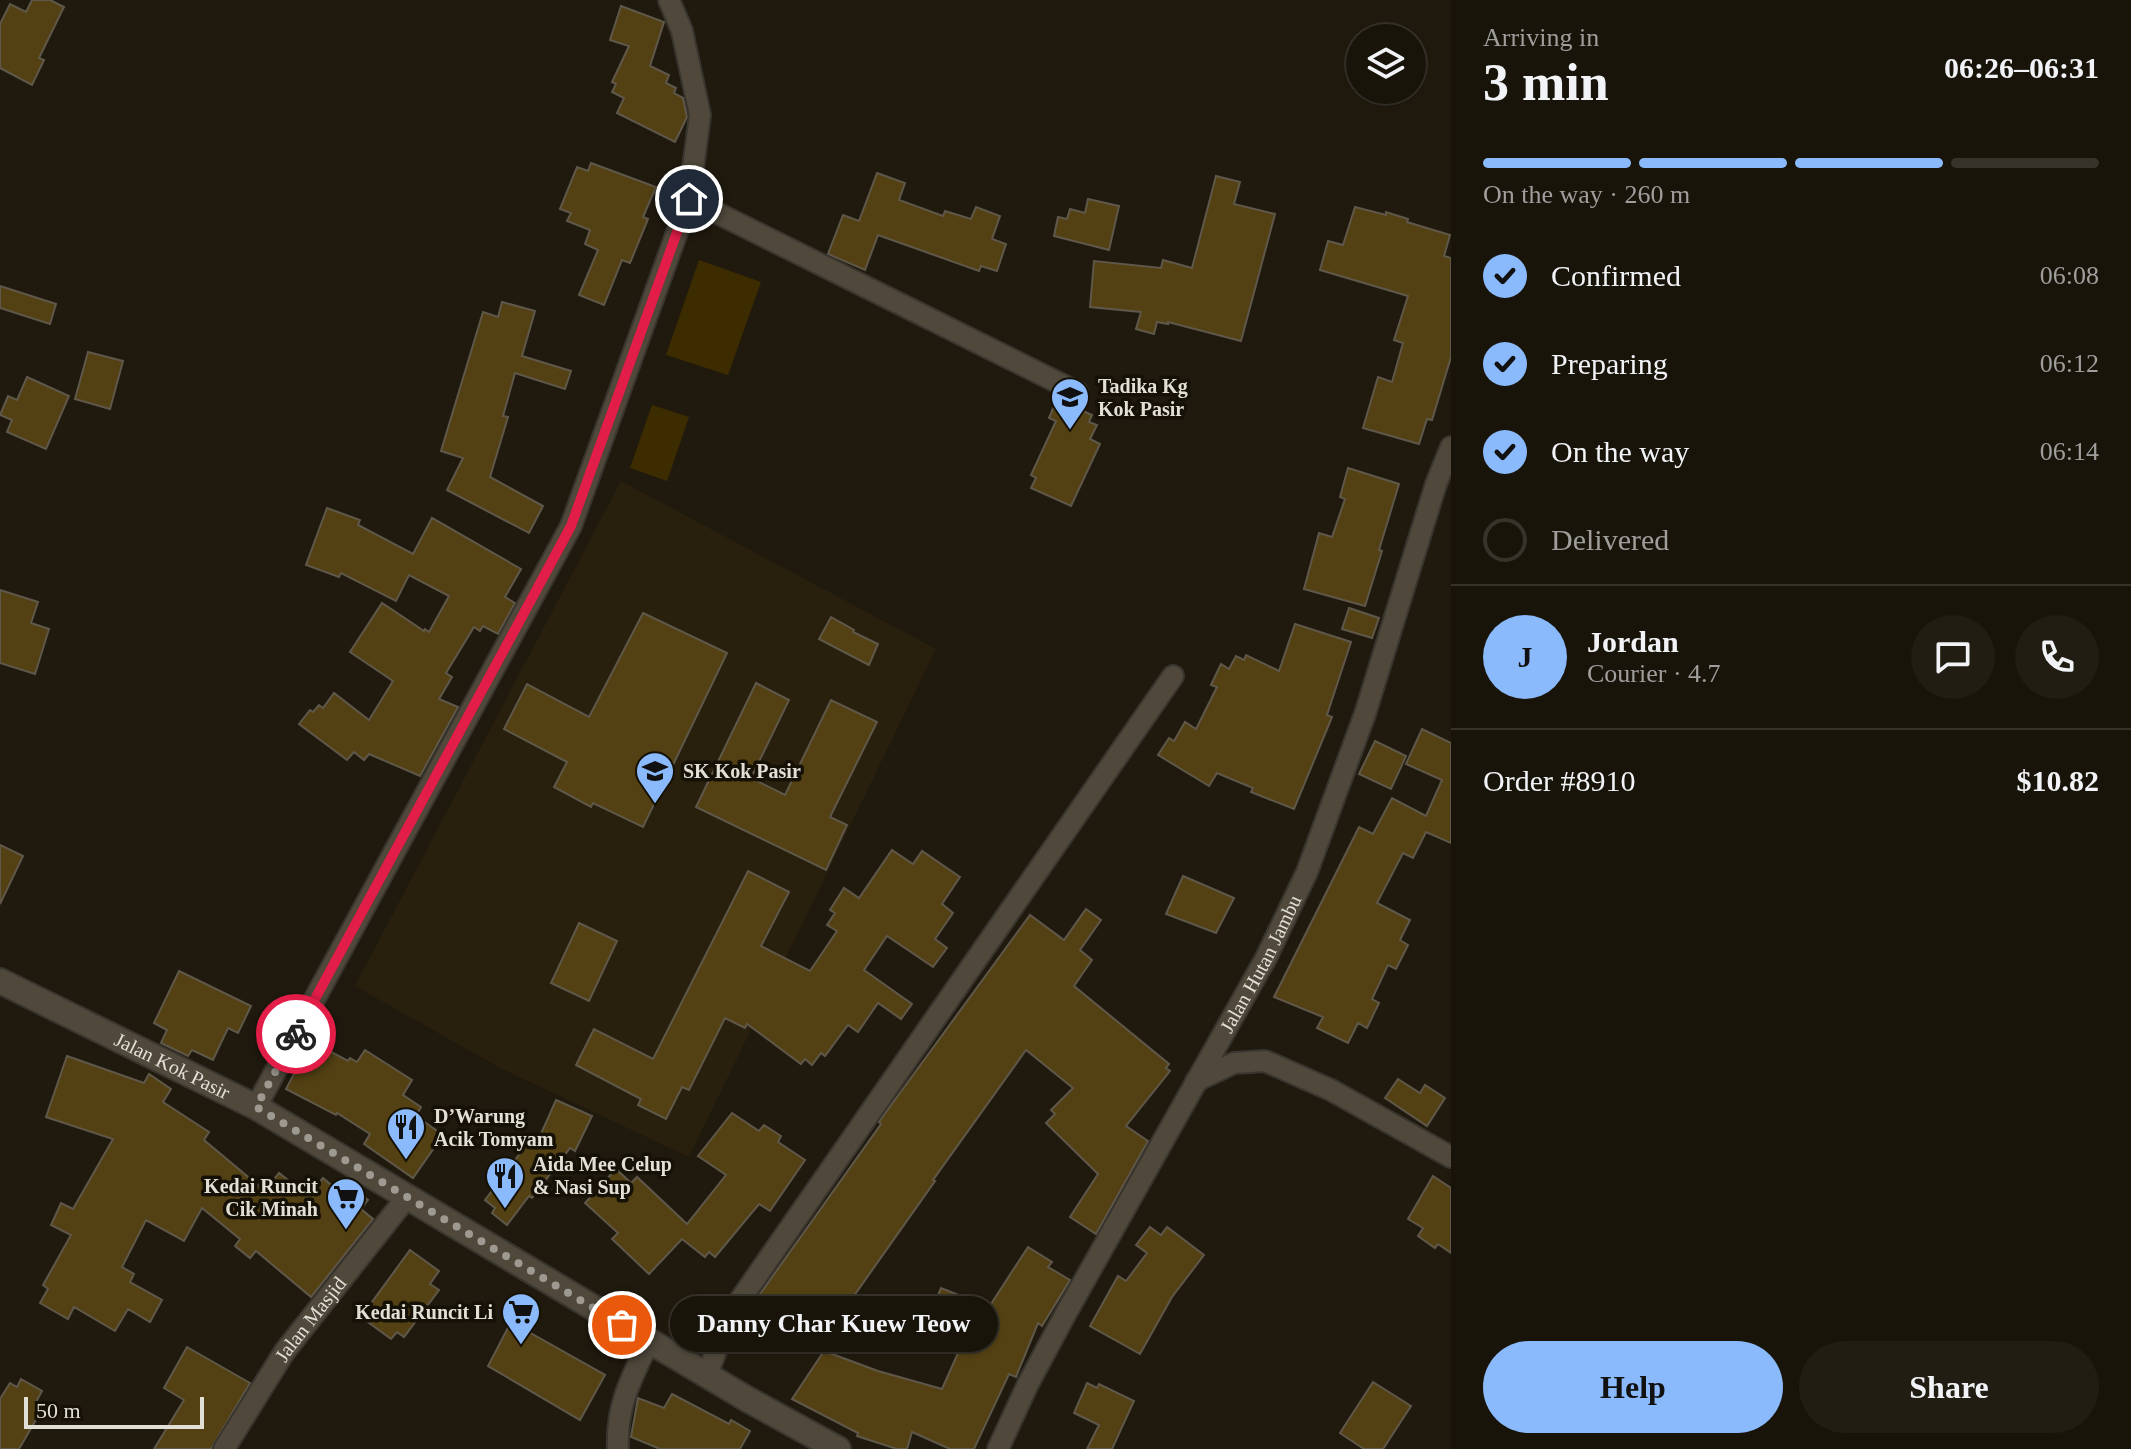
<!DOCTYPE html>
<html lang="en">
<head>
<meta charset="utf-8">
<style>
	body { margin:0; font-family:"Times New Roman",serif; background:#211d13; color:#f1f3f6; height:100vh; display:flex; flex-direction:column; font-size:30px; white-space:nowrap }
	* { box-sizing:border-box; margin:0 }
	p { font-size:26px; color:#9f9e9c }
	.icon { flex:none; width:44px; height:44px; fill:none; stroke:currentColor; stroke-width:2; stroke-linecap:round; stroke-linejoin:round }
	.map { position:relative; flex:1; overflow:hidden }
	.panel { display:flex; flex-direction:column; background:#18140a; width:680px }
	.panel>* { flex:none }
	.buttons { position:absolute; left:1346px; top:24px; display:grid; gap:16px }
	.buttons a { display:grid; place-items:center; width:80px; height:80px; border-radius:50%; background:#18140a; box-shadow:0 2px 6px #0004,0 0 0 2px #36332b; font-size:40px }
	.scale { position:absolute; left:24px; bottom:20px; width:180px; box-sizing:border-box; padding-left:8px; border:4px solid #e2dfd7; border-top:0; font-size:22px; line-height:28px; white-space:nowrap; color:#e2dfd7; -webkit-text-stroke:6px #161106; paint-order:stroke }
	.pin { position:absolute; display:grid; place-items:center; width:68px; height:68px; color:#fff; margin:-34px; border:4px solid #fff; border-radius:50%; box-shadow:0 2px 8px #0007 }
	.courier { position:absolute; display:grid; place-items:center; width:80px; height:80px; margin:-40px; border:6px solid #e11d48; border-radius:50%; background:#fff; color:#222; box-shadow:0 2px 10px #0007 }
	.bubble { position:absolute; height:56px; border-radius:28px; background:#18140a; box-shadow:0 2px 6px #0004,0 0 0 2px #36332b; font-size:26px; font-weight:800; line-height:56px; text-align:center }
	.head em { font-style:normal; font-weight:800 }
	.head div { display:flex; flex-direction:column-reverse }
	.head { display:flex; align-items:center; justify-content:space-between; height:136px; padding:0 32px }
	h1 { font-size:52px; font-weight:800; line-height:60px }
	.bar { display:grid; grid-template-columns:repeat(4,1fr); gap:12px 8px; align-content:center; height:96px; padding:0 32px }
	.bar i { height:10px; border-radius:6px; background:#36332b }
	.bar .active { background:#8abafc }
	.bar p { grid-column:span 4 }
	.line { display:flex; align-items:center; gap:20px; padding:0 32px; border-top:2px solid #36332b }
	.line div { flex:1 }
	.round { display:grid; place-items:center; flex:none; width:84px; height:84px; border-radius:42px; background:#211d13 }
	ol { padding:0 32px; list-style:none }
	li { display:flex; align-items:center; gap:24px; height:88px }
	li p { margin-inline-start:auto }
	li .icon { padding:8px; border-radius:50%; background:#8abafc; color:#111; stroke-width:4 }
	li:last-child { color:#9f9e9c }
	li i { width:44px; height:44px; border:4px solid #36332b; border-radius:50% }
	.cta { display:flex; gap:16px; margin-top:auto; padding:16px 32px }
	.cta a { flex:1; height:92px; border-radius:48px; background:#8abafc; color:#111; font-size:32px; font-weight:800; line-height:92px; text-align:center }
	.cta a+a { background:#211d13; color:#f1f3f6 }
	main { display:flex; flex:1; min-height:0 }
	.map>svg:first-child { display:block }
</style>
</head>
<body>
<main>
<div class="map">
<svg width="1451" height="1449" viewBox="0 0 1451 1449">
	<rect width="100%" height="100%" fill="#201a0e"/>
	<polygon fill="#281f0d" points="621,481 936,649 689,1157 502,1069 355,986"/>
	<g fill="#3d2c00">
		<polygon points="699,260 761,282 728,375 666,355"/>
		<polygon points="652,405 689,417 667,481 630,468"/>
	</g>
	<g fill="#534113" stroke="#5f584a" stroke-width="2">
		<polygon points="32,0 50,0 64,7 39,58 44,60 32,85 0,68 0,24 10,4 26,12"/>
		<polygon points="621,6 664,22 650,66 669,75 666,83 676,88 674,93 683,98 687,117 675,142 617,113 624,98 612,92 616,84 612,82 629,46 610,40"/>
		<polygon points="591,163 656,187 643,217 648,219 630,263 622,260 604,305 579,295 598,250 585,244 590,230 567,221 571,213 560,209 577,167 588,171"/>
		<polygon points="877,173 905,183 899,200 943,216 945,211 971,219 976,207 1000,216 992,239 1006,244 997,271 981,266 979,271 878,235 865,270 828,254 843,215 859,221"/>
		<polygon points="1216,176 1240,182 1234,204 1275,214 1241,341 1168,322 1168,324 1157,322 1154,334 1136,329 1141,312 1090,307 1094,261 1161,268 1163,260 1192,268"/>
		<polygon points="1088,199 1119,206 1109,250 1054,236 1058,217 1067,219 1070,209 1085,213"/>
		<polygon points="1355,207 1386,215 1386,212 1408,219 1407,222 1450,235 1444,256 1451,258 1451,357 1432,420 1427,419 1419,444 1363,428 1378,377 1392,382 1403,343 1394,340 1408,296 1320,270 1328,241 1343,245"/>
		<polygon points="0,286 56,304 50,324 0,308"/>
		<polygon points="502,302 535,311 522,356 571,371 565,389 515,373 503,416 508,417 490,477 543,506 529,533 447,490 463,458 441,451 483,312 498,317"/>
		<polygon points="88,352 123,361 110,409 75,399"/>
		<polygon points="27,377 69,396 46,449 7,432 12,420 0,415 8,396 17,400"/>
		<polygon points="1057,399 1092,415 1089,422 1097,425 1090,439 1100,444 1071,506 1031,488 1036,478 1031,475 1056,421 1049,418"/>
		<polygon points="1348,468 1399,484 1379,550 1382,551 1365,606 1304,589 1319,533 1332,537 1345,499 1340,497"/>
		<polygon points="327,508 360,520 358,525 413,554 432,518 521,569 505,597 515,603 498,634 483,626 480,631 474,627 446,673 452,677 439,699 458,707 420,776 369,754 364,760 354,752 347,760 299,724 310,710 313,712 319,705 323,708 334,693 369,720 393,681 350,652 382,603 424,631 425,629 429,632 449,596 409,575 396,601 341,573 339,577 306,565"/>
		<polygon points="0,590 38,602 31,623 49,629 35,674 0,663"/>
		<polygon points="1349,608 1379,618 1372,638 1342,629"/>
		<polygon points="643,613 727,653 643,827 593,803 591,807 554,787 567,762 504,729 527,684 589,717"/>
		<polygon points="831,617 854,630 853,632 878,644 869,665 819,639"/>
		<polygon points="1295,624 1351,642 1327,715 1332,717 1294,809 1251,792 1253,788 1217,773 1209,786 1158,755 1169,738 1174,741 1185,722 1196,729 1217,687 1211,685 1221,664 1229,669 1236,656 1244,660 1246,655 1279,671"/>
		<polygon points="756,683 789,700 751,778 785,795 831,700 877,722 830,817 847,825 826,870 696,807"/>
		<polygon points="1422,729 1451,743 1451,843 1426,832 1413,858 1403,853 1377,903 1410,920 1400,940 1408,945 1396,969 1388,965 1372,999 1379,1003 1367,1028 1358,1023 1348,1043 1317,1028 1323,1017 1274,997 1359,827 1373,834 1392,798 1426,816 1442,780 1406,764"/>
		<polygon points="1375,741 1406,756 1391,789 1359,774"/>
		<polygon points="0,845 23,856 0,904"/>
		<polygon points="892,850 913,864 922,851 960,877 942,904 953,913 935,939 947,948 933,967 887,936 864,970 912,1004 901,1019 878,1003 858,1032 848,1025 825,1056 821,1053 812,1065 805,1059 801,1064 747,1024 745,1028 725,1018 689,1090 682,1087 666,1119 638,1105 641,1099 576,1065 594,1029 653,1059 748,871 789,892 761,946 810,971 837,931 827,925 835,913 830,910 844,888 859,898"/>
		<polygon points="1183,876 1234,898 1216,933 1166,914"/>
		<polygon points="1086,909 1101,920 1080,950 1092,960 1074,986 1169,1064 1166,1068 1170,1071 1126,1126 1148,1141 1096,1234 1070,1217 1098,1174 1046,1123 1055,1114 1051,1110 1073,1088 1026,1050 933,1180 935,1181 815,1351 789,1333 793,1328 755,1301 881,1124 879,1122 886,1112 1030,915 1064,940"/>
		<polygon points="579,923 617,941 589,1001 551,983"/>
		<polygon points="179,971 251,1006 238,1033 228,1028 213,1060 192,1050 188,1056 161,1043 167,1030 154,1023"/>
		<polygon points="307,1039 348,1061 350,1058 357,1062 365,1050 412,1080 403,1095 421,1107 416,1116 443,1135 413,1178 364,1144 370,1134 337,1113 336,1115 286,1089 295,1072 291,1069"/>
		<polygon points="67,1056 144,1083 149,1074 171,1089 163,1102 209,1132 204,1140 265,1191 279,1173 308,1196 323,1178 344,1196 351,1187 368,1200 361,1209 373,1219 311,1297 256,1251 250,1258 235,1246 240,1239 202,1208 184,1241 146,1220 122,1267 134,1274 130,1282 162,1300 150,1322 128,1309 115,1331 74,1307 68,1319 40,1303 48,1289 43,1285 71,1235 51,1225 61,1203 73,1209 113,1139 46,1117"/>
		<polygon points="1398,1079 1420,1093 1425,1085 1445,1098 1427,1126 1385,1098"/>
		<polygon points="556,1100 592,1116 575,1151 570,1148 532,1198 529,1196 507,1225 492,1213 495,1208 485,1200 530,1140 536,1145"/>
		<polygon points="732,1113 759,1131 764,1125 781,1136 778,1142 805,1160 770,1211 759,1204 715,1257 709,1252 705,1257 682,1239 649,1274 612,1239 618,1233 585,1203 616,1169 631,1183 637,1177 687,1224 726,1175 698,1156"/>
		<polygon points="1433,1176 1451,1188 1451,1253 1438,1244 1435,1248 1418,1236 1423,1228 1408,1219"/>
		<polygon points="1150,1227 1161,1235 1167,1227 1204,1255 1172,1297 1140,1354 1090,1326 1118,1276 1126,1281 1147,1253 1136,1245"/>
		<polygon points="1028,1247 1052,1262 1048,1267 1070,1280 1042,1326 1038,1323 1016,1377 1009,1374 974,1449 950,1449 912,1432 907,1449 897,1449 857,1436 858,1433 792,1399 824,1351 878,1371 942,1389 958,1353 920,1338 941,1288 989,1307"/>
		<polygon points="410,1250 439,1271 430,1284 439,1290 404,1337 397,1332 391,1339 361,1317"/>
		<polygon points="511,1322 605,1375 580,1420 488,1366"/>
		<polygon points="187,1347 250,1383 211,1449 154,1449 184,1400 164,1388"/>
		<polygon points="21,1379 42,1391 36,1402 44,1406 19,1449 0,1449 0,1399 10,1383 17,1387"/>
		<polygon points="1373,1382 1411,1406 1383,1449 1364,1449 1340,1433"/>
		<polygon points="1087,1383 1097,1388 1099,1384 1134,1401 1112,1449 1087,1449 1099,1425 1074,1413"/>
		<polygon points="672,1394 729,1424 731,1420 750,1431 740,1449 660,1449 631,1437 638,1398 664,1408"/>
	</g>
	<g fill="none" stroke-linecap="round" stroke-linejoin="round">
		<defs>
			<g id="minor">
				<polyline points="689,199 1077,392"/>
				<polyline points="1196,1081 1234,1063 1265,1061 1331,1090 1451,1157"/>
				<polyline points="256,1107 571,526 689,199 700,115 682,31 669,0"/>
				<polyline points="707,1375 729,1316 1173,676"/>
				<path id="s1" d="M224,1449L285,1351L407,1197"/>
				<path d="M618,1449C616,1406 631,1379 649,1341"/>
				<path id="s2" d="M998,1449L1028,1384L1065,1315L1266,958L1307,872L1365,714L1436,484L1451,447"/>
			</g>
			<g id="tertiary">
				<path id="s3" d="M0,981L256,1107L747,1399L838,1449"/>
			</g>
		</defs>
		<use href="#minor" stroke="#39352f" stroke-width="24"/>
		<use href="#tertiary" stroke="#39352f" stroke-width="28"/>
		<use href="#minor" stroke="#4f483b" stroke-width="20"/>
		<use href="#tertiary" stroke="#4f483b" stroke-width="24"/>
	</g>
	<g fill="none" stroke-linecap="round" stroke-linejoin="round">
		<polyline stroke="#9e9a91" stroke-width="8" stroke-dasharray="0 14.4" points="296,1034 256,1107 622,1325"/>
		<polyline stroke="#e11d48" stroke-width="10" points="296,1034 571,526 689,199"/>
	</g>
	<defs>
		<symbol id="school-pin" viewBox="-11 -11 22 30"><path d="M0 17L-7.5 6A9.5 9.5 0 1 1 7.5 6Z" fill="#8abafc" stroke="#161106"/><path d="M0-5L7-2L0 1L-7-2ZM-4 1L0 2.5L4 1V4Q0 6-4 4Z" fill="#111"/></symbol>
		<symbol id="restaurant-pin" viewBox="-11 -11 22 30"><path d="M0 17L-7.5 6A9.5 9.5 0 1 1 7.5 6Z" fill="#8abafc" stroke="#161106"/><path d="M-5-6h1v4h1v-4h1v4h1v-4h1v5L-1.5 .5V6h-2V.5L-5-1ZM5-6V6H3V1.5H1.5Q1.5-4 5-6Z" fill="#111"/></symbol>
		<symbol id="supermarket-pin" viewBox="-11 -11 22 30"><path d="M0 17L-7.5 6A9.5 9.5 0 1 1 7.5 6Z" fill="#8abafc" stroke="#161106"/><path d="M-6-5.5h2.5l.6 2H6L4.5 2H-2.5L-4.4-4H-6ZM-1.5 3.2a1.3 1.3 0 1 0 .1 0ZM3 3.2a1.3 1.3 0 1 0 .1 0Z" fill="#111"/></symbol>
	</defs>
	<g fill-rule="evenodd">
		<use href="#school-pin" x="1048" y="375" width="44" height="60"/>
		<use href="#school-pin" x="633" y="749" width="44" height="60"/>
		<use href="#restaurant-pin" x="384" y="1105" width="44" height="60"/>
		<use href="#restaurant-pin" x="483" y="1154" width="44" height="60"/>
		<use href="#supermarket-pin" x="324" y="1175" width="44" height="60"/>
		<use href="#supermarket-pin" x="499" y="1290" width="44" height="60"/>
	</g>
	<g text-anchor="middle" dominant-baseline="central" stroke-width="7" stroke-linejoin="round" paint-order="stroke">
		<g font-size="20" font-weight="bold" fill="#e2dfd7" stroke="#161106" text-anchor="start">
			<text x="1098" y="386">Tadika Kg<tspan x="1098" dy="23">Kok Pasir</tspan></text>
			<text x="683" y="771">SK Kok Pasir</text>
			<text x="434" y="1116">D’Warung<tspan x="434" dy="23">Acik Tomyam</tspan></text>
			<text x="533" y="1164">Aida Mee Celup<tspan x="533" dy="23">&amp; Nasi Sup</tspan></text>
			<text x="318" y="1186" text-anchor="end">Kedai Runcit<tspan x="318" dy="23">Cik Minah</tspan></text>
			<text x="493" y="1312" text-anchor="end">Kedai Runcit Li</text>
		</g>
		<g font-size="20" fill="#e2dfd7" stroke="#161106">
			<text stroke="none"><textPath href="#s2" startOffset="552">Jalan Hutan Jambu</textPath></text>
			<text stroke="none"><textPath href="#s3" startOffset="192">Jalan Kok Pasir</textPath></text>
			<text stroke="none"><textPath href="#s1" startOffset="156">Jalan Masjid</textPath></text>
		</g>
	</g>
</svg>
<div class="buttons">
<a><svg class="icon" aria-label="layers" viewBox="0 0 24 24"><path d="M12 4l9 5-9 5-9-5zM3 14l9 5 9-5"/></svg></a>
</div>
<div class="scale">50 m</div>
<div class="pin" style="left:622px;top:1325px;background:#ea580c"><svg class="icon" aria-label="bag" viewBox="0 0 24 24"><path d="M5 8h14l-1 12H6zM9 8a3 3 0 0 1 6 0"/></svg></div>
<div class="pin" style="left:689px;top:199px;background:#1f2937"><svg class="icon" aria-label="home" viewBox="0 0 24 24"><path d="M3 11l9-7 9 7M6 9v11h12V9"/></svg></div>
<div class="courier" style="left:296px;top:1034px"><svg class="icon" aria-label="bike" viewBox="0 0 24 24"><circle cx="6" cy="16" r="4"/><circle cx="18" cy="16" r="4"/><path d="M6 16l4-8h5l3 8M10 8l3 8H6M13 5h3"/></svg></div>
<div class="bubble" style="left:670px;top:1296px;width:328px">Danny Char Kuew Teow</div>
</div>
<section class="panel">
<div class="head"><div><h1>3 min</h1><p>Arriving in</p></div><em>06:26–06:31</em></div>
<div class="bar"><i class="active"></i><i class="active"></i><i class="active"></i><i></i><p>On the way · 260 m</p></div>
<ol>
<li><svg class="icon" aria-label="check" viewBox="0 0 24 24"><path d="M5 12l5 5 9-10"/></svg>Confirmed<p>06:08</p></li>
<li><svg class="icon" aria-label="check" viewBox="0 0 24 24"><path d="M5 12l5 5 9-10"/></svg>Preparing<p>06:12</p></li>
<li><svg class="icon" aria-label="check" viewBox="0 0 24 24"><path d="M5 12l5 5 9-10"/></svg>On the way<p>06:14</p></li>
<li><i></i>Delivered</li>
</ol>
<div class="line" style="height:144px"><b class="round" style="background:#8abafc;color:#111">J</b><div><b>Jordan</b><p>Courier · 4.7</p></div><a class="round"><svg class="icon" aria-label="chat" viewBox="0 0 24 24"><path d="M4 5h16v11H9l-5 4z"/></svg></a><a class="round"><svg class="icon" aria-label="phone" viewBox="0 0 24 24"><path d="M5 4h4l2 5-3 2q2 4 5 5l2-3 5 2v4C11 20 4 13 5 4z"/></svg></a></div>
<div class="line" style="height:104px"><div>Order #8910</div><b>$10.82</b></div>
<div class="cta"><a>Help</a><a>Share</a></div>
</section>
</main>
</body>
</html>
